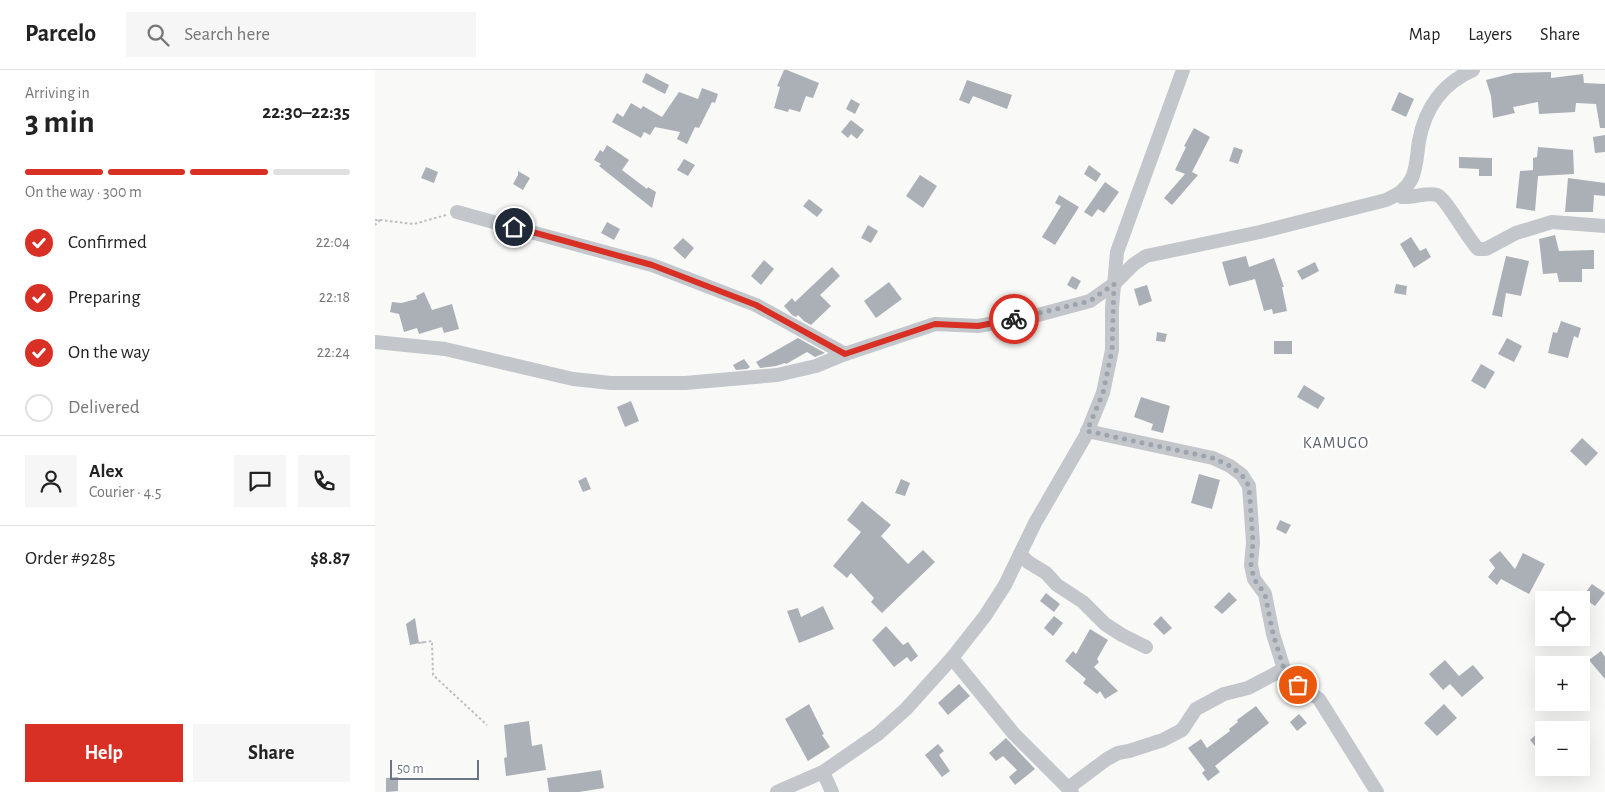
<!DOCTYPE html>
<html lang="en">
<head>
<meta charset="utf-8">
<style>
	body { margin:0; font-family:"Alegreya Sans",sans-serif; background:#f6f6f6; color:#222; height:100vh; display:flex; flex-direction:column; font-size:19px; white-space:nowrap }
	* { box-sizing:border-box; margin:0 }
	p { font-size:16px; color:#767676 }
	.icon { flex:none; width:28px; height:28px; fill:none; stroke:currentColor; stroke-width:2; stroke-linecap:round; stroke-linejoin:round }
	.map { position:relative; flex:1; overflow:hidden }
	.panel { display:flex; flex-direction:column; background:#fff; width:375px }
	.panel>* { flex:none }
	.fabs { position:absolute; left:1160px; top:521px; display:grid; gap:10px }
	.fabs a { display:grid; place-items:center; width:55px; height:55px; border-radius:0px; background:#fff; box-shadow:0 5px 20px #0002; font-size:25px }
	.scale { position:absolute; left:15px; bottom:12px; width:89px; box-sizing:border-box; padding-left:5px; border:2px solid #6b7685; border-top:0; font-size:14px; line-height:18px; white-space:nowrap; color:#6b7685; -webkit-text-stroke:4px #fff; paint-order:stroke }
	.pin { position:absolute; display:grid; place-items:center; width:42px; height:42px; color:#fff; margin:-21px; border:2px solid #fff; border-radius:50%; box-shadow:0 1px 5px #0007 }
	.courier { position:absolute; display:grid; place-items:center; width:50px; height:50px; margin:-25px; border:4px solid #d93025; border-radius:50%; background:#fff; color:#222; box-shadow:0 1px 6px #0007 }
	.headline em { font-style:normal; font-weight:700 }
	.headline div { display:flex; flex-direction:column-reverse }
	.headline { display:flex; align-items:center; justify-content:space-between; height:85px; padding:0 25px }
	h1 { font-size:32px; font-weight:700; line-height:38px }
	.bar { display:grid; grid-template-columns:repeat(4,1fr); gap:8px 5px; align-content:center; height:60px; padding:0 25px }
	.bar i { height:6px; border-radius:4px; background:#e0e0e0 }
	.bar .selected { background:#d93025 }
	.bar p { grid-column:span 4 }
	.line { display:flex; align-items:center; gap:12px; padding:0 25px; border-top:1px solid #e0e0e0 }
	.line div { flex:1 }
	.round { display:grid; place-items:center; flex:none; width:52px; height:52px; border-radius:0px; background:#f6f6f6 }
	ol { padding:0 25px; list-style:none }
	li { display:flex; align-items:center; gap:15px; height:55px }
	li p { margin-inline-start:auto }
	li .icon { padding:5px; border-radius:50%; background:#d93025; color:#fff; stroke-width:4 }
	li:last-child { color:#767676 }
	li i { width:28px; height:28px; border:2px solid #e0e0e0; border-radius:50% }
	.cta { display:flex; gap:10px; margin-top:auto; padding:10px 25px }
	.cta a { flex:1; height:58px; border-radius:0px; background:#d93025; color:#fff; font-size:20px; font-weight:700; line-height:58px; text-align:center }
	.cta a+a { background:#f6f6f6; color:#222 }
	header { display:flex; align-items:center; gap:30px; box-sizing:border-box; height:70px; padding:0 25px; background:#fff; border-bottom:1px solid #e0e0e0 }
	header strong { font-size:24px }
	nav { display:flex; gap:28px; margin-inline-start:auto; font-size:18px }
	.search { width:350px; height:45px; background:#f6f6f6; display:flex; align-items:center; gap:12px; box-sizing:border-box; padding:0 18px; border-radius:0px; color:#767676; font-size:19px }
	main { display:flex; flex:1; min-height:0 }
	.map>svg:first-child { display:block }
</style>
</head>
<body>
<header>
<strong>Parcelo</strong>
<div class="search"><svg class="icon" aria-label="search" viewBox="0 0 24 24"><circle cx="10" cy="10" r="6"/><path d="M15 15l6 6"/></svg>Search here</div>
<nav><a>Map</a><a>Layers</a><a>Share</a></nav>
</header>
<main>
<section class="panel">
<div class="headline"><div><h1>3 min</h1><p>Arriving in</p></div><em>22:30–22:35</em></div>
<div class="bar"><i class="selected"></i><i class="selected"></i><i class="selected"></i><i></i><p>On the way · 300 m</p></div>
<ol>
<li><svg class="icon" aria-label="check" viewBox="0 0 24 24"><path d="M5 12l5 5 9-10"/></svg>Confirmed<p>22:04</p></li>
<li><svg class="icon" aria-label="check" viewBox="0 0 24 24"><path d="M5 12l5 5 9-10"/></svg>Preparing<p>22:18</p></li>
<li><svg class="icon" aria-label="check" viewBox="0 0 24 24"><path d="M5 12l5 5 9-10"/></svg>On the way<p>22:24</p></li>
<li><i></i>Delivered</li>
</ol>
<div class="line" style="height:90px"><a class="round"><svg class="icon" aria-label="person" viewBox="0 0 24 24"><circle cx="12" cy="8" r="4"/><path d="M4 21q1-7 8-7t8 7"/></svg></a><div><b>Alex</b><p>Courier · 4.5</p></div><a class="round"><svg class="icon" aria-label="chat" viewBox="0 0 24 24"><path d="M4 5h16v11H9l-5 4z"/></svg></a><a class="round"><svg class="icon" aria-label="phone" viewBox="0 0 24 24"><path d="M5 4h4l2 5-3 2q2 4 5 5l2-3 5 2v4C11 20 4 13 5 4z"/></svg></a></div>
<div class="line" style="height:65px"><div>Order #9285</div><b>$8.87</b></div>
<div class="cta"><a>Help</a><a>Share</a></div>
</section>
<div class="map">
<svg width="1230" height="722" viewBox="0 0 1230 722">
	<rect width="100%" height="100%" fill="#f9f9f7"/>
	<g fill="#abb0b7">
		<polygon points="409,0 412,0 444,13 438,28 431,26 425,42 414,39 413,42 399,38 405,17 402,16"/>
		<polygon points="1176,2 1176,8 1208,4 1209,13 1230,14 1230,58 1225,58 1221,34 1201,33 1200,42 1164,44 1163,32 1138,37 1140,43 1118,48 1116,26 1111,10 1139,3"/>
		<polygon points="271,3 294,15 290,24 267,12"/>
		<polygon points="592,10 637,25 632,39 598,26 594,34 584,30"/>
		<polygon points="327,18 343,24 340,33 337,32 324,58 320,57 312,74 302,69 305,62 280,57 275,65 269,62 266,68 237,52 242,43 248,47 256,33 266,39 268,36 287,47 304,22 323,29"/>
		<polygon points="1024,22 1039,29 1031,47 1016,40"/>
		<polygon points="476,29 485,34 480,44 471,39"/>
		<polygon points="476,50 489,60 482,69 476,64 473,68 466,62"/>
		<polygon points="819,58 835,67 817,102 823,105 797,135 789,128 810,104 800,100 811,77 809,76"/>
		<polygon points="1230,65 1230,82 1220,83 1218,67"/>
		<polygon points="232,75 254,90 247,100 272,119 273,117 281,122 277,138 224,96 226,94 219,90 225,80 228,82"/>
		<polygon points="859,77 868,80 863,94 854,91"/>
		<polygon points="1163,77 1198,80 1199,104 1163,106 1160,141 1141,138 1145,101 1158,100 1158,88 1162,87"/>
		<polygon points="1084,87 1117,88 1117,106 1104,106 1104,99 1084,98"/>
		<polygon points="309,89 320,95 313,106 302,100"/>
		<polygon points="714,95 726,104 721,112 709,104"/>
		<polygon points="51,97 63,102 59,113 46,108"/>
		<polygon points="143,101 155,108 148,120 138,114 143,105"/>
		<polygon points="545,105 562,116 548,138 531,126"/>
		<polygon points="1193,108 1230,113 1230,126 1219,125 1218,142 1190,142"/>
		<polygon points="730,112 744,122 729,143 723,139 717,147 709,142"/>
		<polygon points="684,125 704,137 680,175 667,167 686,136 680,133"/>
		<polygon points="434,129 448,140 442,147 428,136"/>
		<polygon points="232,152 245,159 239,170 226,163"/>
		<polygon points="493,155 503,161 496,173 486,168"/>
		<polygon points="1180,165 1184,181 1219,180 1219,199 1207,199 1207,212 1184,212 1182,203 1168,204 1164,169"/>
		<polygon points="1036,167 1045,181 1051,178 1056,187 1039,198 1025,174"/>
		<polygon points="308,168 319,178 310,189 298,178"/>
		<polygon points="871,186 874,197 899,188 909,217 907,217 912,241 898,244 897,239 889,241 880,209 854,216 847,192"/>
		<polygon points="1131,186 1154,191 1146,226 1131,223 1127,247 1117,245"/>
		<polygon points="389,190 399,199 386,215 376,206"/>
		<polygon points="940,192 944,201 927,210 922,201"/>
		<polygon points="457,197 465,206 445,225 456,236 436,255 429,251 423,245 421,247 417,245 409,236 417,228 420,232"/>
		<polygon points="697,206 706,211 701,220 692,215"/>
		<polygon points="514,212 527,229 501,248 489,231"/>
		<polygon points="1021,214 1032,216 1031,225 1019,223"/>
		<polygon points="772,215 777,231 764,236 759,219"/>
		<polygon points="49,222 57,240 77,234 84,259 69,263 67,257 44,264 42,258 29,262 24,244 15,242 17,232 26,233 42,229 41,226"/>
		<polygon points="1186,251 1206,258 1203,268 1199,266 1193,288 1173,283 1178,262 1182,263"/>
		<polygon points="782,262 792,264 790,272 781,271"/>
		<polygon points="423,268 450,283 440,287 432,282 411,294 410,293 401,296 385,298 381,292"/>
		<polygon points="1132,268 1147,276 1139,292 1123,284"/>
		<rect x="899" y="271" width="18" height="13"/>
		<polygon points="369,289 375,297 372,299 361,300 358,295"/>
		<polygon points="1106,294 1120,302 1110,319 1096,311"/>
		<polygon points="929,315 950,328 943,339 922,327"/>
		<polygon points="766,327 795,336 788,363 776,360 778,354 759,347"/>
		<polygon points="256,331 264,351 250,357 242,337"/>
		<polygon points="1207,368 1223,383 1211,396 1195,381"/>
		<polygon points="824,404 845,410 837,439 816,433"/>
		<polygon points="211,407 216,419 208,422 203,411"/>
		<polygon points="526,409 535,413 530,426 520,423"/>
		<polygon points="487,431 516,455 506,466 533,494 548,480 560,492 507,543 496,532 499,528 476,503 472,508 458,496 486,462 472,450"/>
		<polygon points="905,450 916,455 911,464 901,459"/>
		<polygon points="1125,481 1140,499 1148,483 1170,494 1154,524 1126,509 1122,515 1113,507 1120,498 1114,490"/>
		<polygon points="1217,514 1230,523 1220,536 1207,527"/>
		<polygon points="854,522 862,530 847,544 839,537"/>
		<polygon points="671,523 685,534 679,542 665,531"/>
		<polygon points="448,536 459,559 424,573 412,541 423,538 426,547"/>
		<polygon points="679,546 688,553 678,566 669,558"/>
		<polygon points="786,546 797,558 789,565 778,554"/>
		<polygon points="40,548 44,573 35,575 31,554"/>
		<polygon points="511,556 528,575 533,572 543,586 536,592 532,587 519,597 497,570"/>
		<polygon points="715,559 733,570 722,589 724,592 719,597 743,621 730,629 725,621 722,624 708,613 711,609 690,591 698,581 701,584"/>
		<polygon points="1226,581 1230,587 1230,609 1214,590"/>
		<polygon points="1070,590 1084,606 1098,595 1109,608 1087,627 1075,614 1068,620 1054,604"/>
		<polygon points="584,614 595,626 573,645 563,633"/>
		<polygon points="434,634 449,664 447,665 455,677 433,691 410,649"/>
		<polygon points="1069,634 1082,648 1062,666 1049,653"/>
		<polygon points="881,636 894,653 840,696 845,702 833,711 827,703 830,700 813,678 826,669 832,678 855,661 854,659 863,652 862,650"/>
		<polygon points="924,644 932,653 922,661 915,652"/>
		<polygon points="154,651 157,676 167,674 171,700 131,706 129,688 132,687 129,655"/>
		<polygon points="1164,662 1169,667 1169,670 1161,677 1155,670"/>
		<polygon points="631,668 660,699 640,715 634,707 642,700 628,686 621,691 614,683"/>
		<polygon points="563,674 569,681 564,685 575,701 567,707 550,685"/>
		<polygon points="226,700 229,718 204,722 174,722 172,708"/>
		<polygon points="23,707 23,721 11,722 11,708"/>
	</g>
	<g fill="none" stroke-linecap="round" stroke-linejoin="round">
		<g stroke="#bbbdc0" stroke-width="2" stroke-dasharray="2.5 2.5" stroke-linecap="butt">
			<polyline points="0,150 5,150 0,155"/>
			<polyline points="5,150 39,154 71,145"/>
			<polyline points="49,572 44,573 57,571 58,605 112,655"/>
		</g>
		<g stroke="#c3c6ca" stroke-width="14">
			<path d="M1024,124L1027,127C1039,128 1051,122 1062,125C1070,127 1093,169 1103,179H1111L1141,163L1177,152L1230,156"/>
			<polyline points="82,142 277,195 381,235 470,284"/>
			<path d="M0,272L70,279L198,309L236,313H310L402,305L441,296L470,284L560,254L603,256L663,245L715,231L739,214L759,194L771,186L885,162L1011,130C1022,125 1031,120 1037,108C1042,97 1042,83 1044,71C1050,38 1068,13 1098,0"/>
			<polyline points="712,361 838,388 855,396 867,405 874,416 878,472 876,495 879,509 890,524 898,564 909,599 923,615 944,629 1002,722"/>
			<polyline points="645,484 653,492 671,503 682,515 708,532 730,554 747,565 771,577"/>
			<polyline points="577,588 639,664 697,722"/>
			<polyline points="448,702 457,722"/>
			<polyline points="693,718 732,689 743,683 754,681 788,670 807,660 821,639 849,624 873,618 909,599"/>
			<polyline points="402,722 448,702 503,664 531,639 577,588 610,546 630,515 660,453 711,365 728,323 737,280 737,238 742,182 808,0"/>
		</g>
	</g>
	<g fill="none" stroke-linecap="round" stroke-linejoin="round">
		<polyline stroke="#9da4ad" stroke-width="5" stroke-dasharray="0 9" points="639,249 715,231 739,214 737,280 728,323 712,361 838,388 855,396 867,405 874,416 878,472 876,495 879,509 890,524 898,564 909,599 923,615"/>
		<polyline stroke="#d93025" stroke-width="6" points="139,157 277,195 381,235 470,284 560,254 603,256 639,249"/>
	</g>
	<g text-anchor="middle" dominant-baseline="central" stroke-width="5" stroke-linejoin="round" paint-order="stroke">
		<g font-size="16" letter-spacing="1" fill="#59606b" stroke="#fff">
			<text x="961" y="373">KAMUGO</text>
		</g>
	</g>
</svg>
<div class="fabs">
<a><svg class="icon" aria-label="locate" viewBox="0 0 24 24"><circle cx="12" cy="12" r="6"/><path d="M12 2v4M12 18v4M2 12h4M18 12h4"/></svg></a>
<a>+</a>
<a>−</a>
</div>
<div class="scale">50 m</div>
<div class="pin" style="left:923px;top:615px;background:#ea580c"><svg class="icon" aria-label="bag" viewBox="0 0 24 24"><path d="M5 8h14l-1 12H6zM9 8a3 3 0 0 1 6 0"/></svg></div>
<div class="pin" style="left:139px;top:157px;background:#1f2937"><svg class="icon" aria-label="home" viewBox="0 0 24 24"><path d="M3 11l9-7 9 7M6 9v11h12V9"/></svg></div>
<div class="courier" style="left:639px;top:249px"><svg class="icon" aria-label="bike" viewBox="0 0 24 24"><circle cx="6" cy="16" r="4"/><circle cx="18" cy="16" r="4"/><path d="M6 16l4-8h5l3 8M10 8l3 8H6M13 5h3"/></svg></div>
</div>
</main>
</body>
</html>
